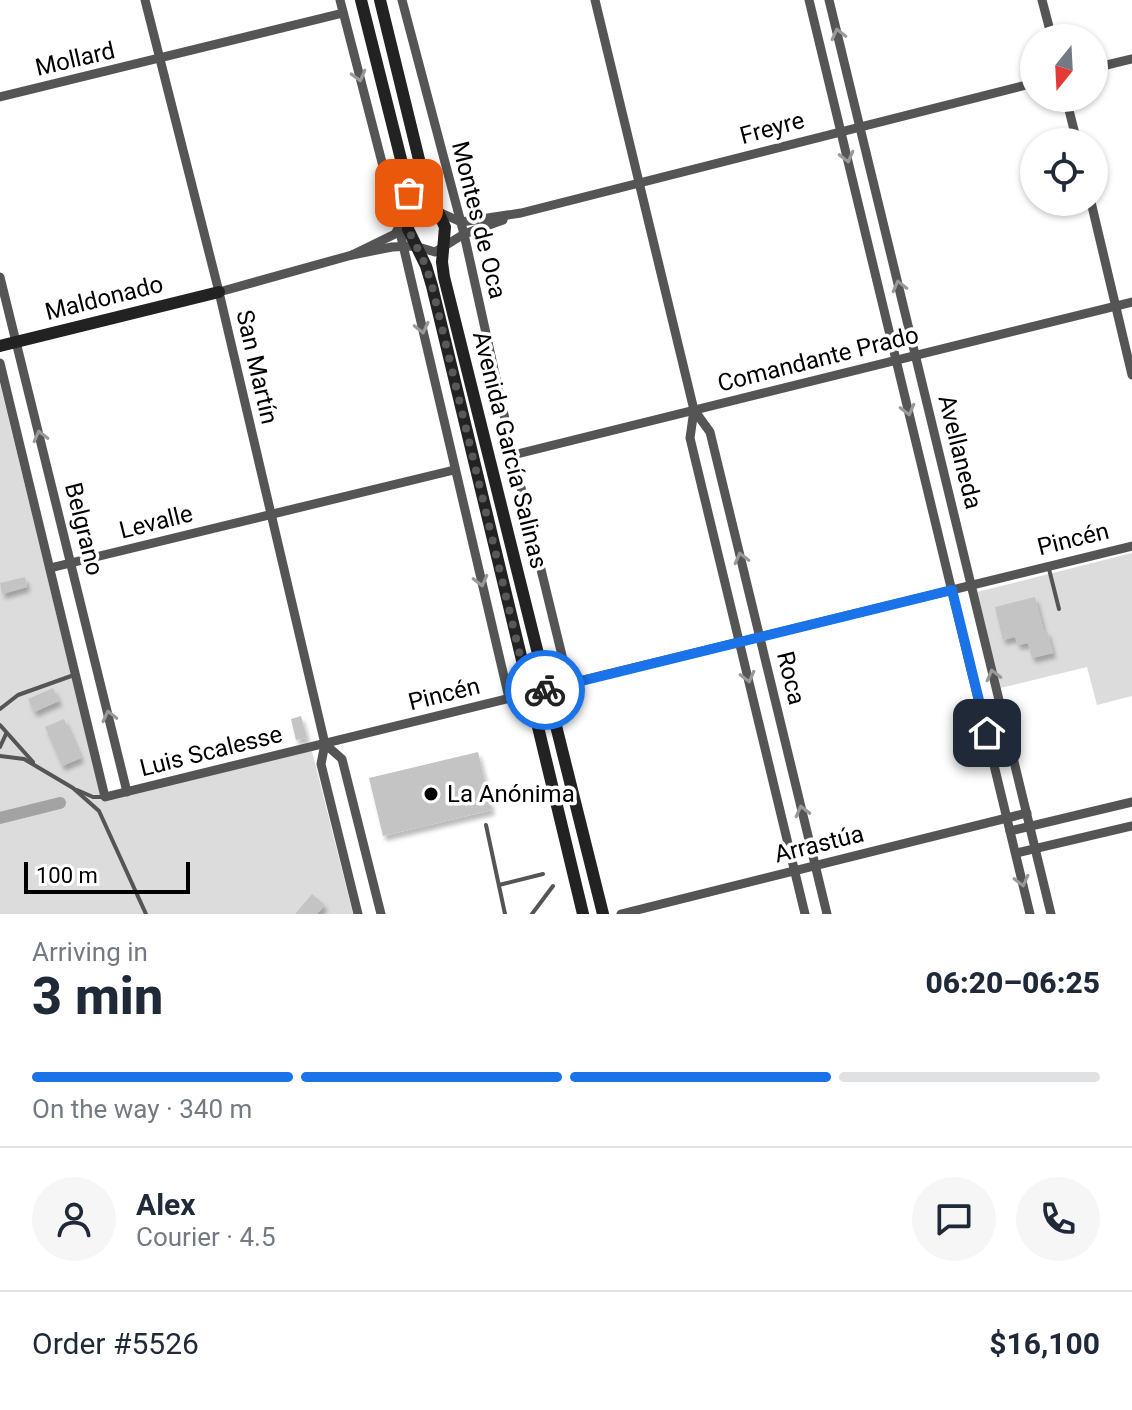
<!DOCTYPE html>
<html lang="en">
<head>
<meta charset="utf-8">
<style>
	body { margin:0; font-family:Roboto,sans-serif; background:#f6f6f7; color:#1f2937; height:100vh; display:flex; flex-direction:column; font-size:30px; white-space:nowrap }
	* { box-sizing:border-box; margin:0 }
	p { font-size:26px; color:#747a83 }
	.icon { flex:none; width:44px; height:44px; fill:none; stroke:currentColor; stroke-width:2; stroke-linecap:round; stroke-linejoin:round }
	.map { position:relative; height:914px; overflow:hidden }
	.sheet { display:flex; flex-direction:column; background:#fff; flex:1 }
	.sheet>* { flex:none }
	.needle { width:52px; rotate:198deg }
	.controls { position:absolute; left:1020px; top:24px; display:grid; gap:16px }
	.controls a { display:grid; place-items:center; width:88px; height:88px; border-radius:50%; background:#fff; box-shadow:0 2px 6px #0004; font-size:40px }
	.scale { position:absolute; left:24px; bottom:20px; width:166px; box-sizing:border-box; padding-left:8px; border:4px solid #000; border-top:0; font-size:22px; line-height:28px; white-space:nowrap; color:#000; -webkit-text-stroke:6px #fff; paint-order:stroke }
	.pin { position:absolute; display:grid; place-items:center; width:68px; height:68px; color:#fff; margin:-34px; border-radius:16px; box-shadow:0 4px 12px #0006 }
	.courier { position:absolute; display:grid; place-items:center; width:80px; height:80px; margin:-40px; border:6px solid #1a73e8; border-radius:50%; background:#fff; color:#222; box-shadow:0 2px 10px #0007 }
	.summary em { font-style:normal; font-weight:800 }
	.summary div { display:flex; flex-direction:column-reverse }
	.summary { display:flex; align-items:center; justify-content:space-between; height:136px; padding:0 32px }
	h1 { font-size:52px; font-weight:800; line-height:60px }
	.bar { display:grid; grid-template-columns:repeat(4,1fr); gap:12px 8px; align-content:center; height:96px; padding:0 32px }
	.bar i { height:10px; border-radius:6px; background:#e0e1e3 }
	.bar .selected { background:#1a73e8 }
	.bar p { grid-column:span 4 }
	.line { display:flex; align-items:center; gap:20px; padding:0 32px; border-top:2px solid #e0e1e3 }
	.line div { flex:1 }
	.round { display:grid; place-items:center; flex:none; width:84px; height:84px; border-radius:42px; background:#f6f6f7 }
	.map>svg:first-child { display:block }
</style>
</head>
<body>
<div class="map">
<svg width="1132" height="914" viewBox="0 0 1132 914">
	<defs>
		<filter id="shadow"><feDropShadow dx="3" dy="5" stdDeviation="2" flood-color="#0004"/></filter>
	</defs>
	<rect width="100%" height="100%" fill="#fff"/>
	<g fill="#dcdcdc">
		<polygon points="0,384 102,801 312,751 353,914 0,914"/>
		<polygon points="1132,553 1132,696 1097,705 1087,667 1001,688 977,592"/>
	</g>
	<g fill="none" stroke-linecap="round" stroke-linejoin="round">
		<polyline stroke="#a3a3a3" stroke-width="12" points="0,818 60,803"/>
	</g>
	<g fill="#c4c4c4" filter="url(#shadow)">
		<polygon points="25,577 27,587 2,594 0,583"/>
		<polygon points="1035,597 1044,632 1047,631 1053,653 1032,658 1028,643 1018,645 1015,637 1003,640 995,607"/>
		<polygon points="53,688 59,701 34,712 28,699"/>
		<polygon points="301,716 307,738 296,740 291,719"/>
		<polygon points="64,719 81,758 62,766 45,727"/>
		<polygon points="478,752 492,810 383,836 369,778"/>
		<polygon points="312,894 325,905 317,914 295,914"/>
	</g>
	<g fill="none" stroke-linecap="round" stroke-linejoin="round">
		<g stroke="#555" stroke-width="4">
			<polyline points="1049,569 1059,609"/>
			<polyline points="0,709 18,695 74,675"/>
			<polyline points="0,725 33,762"/>
			<polyline points="0,747 6,734"/>
			<polyline points="0,756 24,759 73,788 99,811 146,914"/>
			<polyline points="77,790 93,797 103,797"/>
			<polyline points="486,825 505,914"/>
			<polyline points="499,885 543,874"/>
			<polyline points="532,914 553,886"/>
		</g>
		<g stroke="#555" stroke-width="9">
			<polyline points="145,0 219,292 325,744 321,764 358,914"/>
			<polyline points="340,0 399,228 509,698"/>
			<polyline points="402,0 464,234 513,455 569,684"/>
			<polyline points="595,0 694,410 710,432 827,914"/>
			<polyline points="809,0 1030,914"/>
			<polyline points="829,0 1051,914"/>
			<polyline points="1042,0 1052,38"/>
			<polyline points="1094,68 1132,59"/>
			<polyline points="0,97 343,13"/>
			<polyline points="1066,98 1077,142"/>
			<polyline points="1091,202 1132,375"/>
			<polyline points="352,255 395,234 407,213 419,207 430,208 461,222 521,213 1034,83"/>
			<polyline points="0,277 127,792"/>
			<polyline points="219,292 352,255 392,247 415,246 435,252 464,234 503,220"/>
			<polyline points="0,363 105,797 1132,546"/>
			<polyline points="694,410 690,438 805,914"/>
			<polyline points="513,455 1132,302"/>
			<polyline points="50,568 454,470"/>
			<polyline points="325,744 342,759 381,914"/>
			<polyline points="1010,831 1132,802"/>
			<polyline points="1016,853 1132,826"/>
			<polyline points="621,914 1027,813"/>
		</g>
		<g stroke="#222" stroke-width="12">
			<polyline points="361,0 411,199 408,229 426,266 432,286 583,914"/>
			<polyline points="380,0 425,184 445,227 442,262 444,277 603,914"/>
			<polyline points="0,346 219,292"/>
		</g>
	</g>
	<defs><path id="oneway-chevron" d="M-2-3.5L2.5 0L-2 3.5" fill="none" stroke-width="1.6" stroke-linecap="round" stroke-linejoin="round" transform="scale(2)"/></defs>
	<g stroke="#999">
		<use href="#oneway-chevron" transform="translate(838 34) rotate(-104)"/>
		<use href="#oneway-chevron" transform="translate(359 76) rotate(75)"/>
		<use href="#oneway-chevron" transform="translate(847 157) rotate(76)"/>
		<use href="#oneway-chevron" transform="translate(899 286) rotate(-104)"/>
		<use href="#oneway-chevron" transform="translate(422 328) rotate(77)"/>
		<use href="#oneway-chevron" transform="translate(908 410) rotate(76)"/>
		<use href="#oneway-chevron" transform="translate(40 436) rotate(-104)"/>
		<use href="#oneway-chevron" transform="translate(741 558) rotate(-104)"/>
		<use href="#oneway-chevron" transform="translate(481 581) rotate(76)"/>
		<use href="#oneway-chevron" transform="translate(993 675) rotate(-104)"/>
		<use href="#oneway-chevron" transform="translate(748 677) rotate(76)"/>
		<use href="#oneway-chevron" transform="translate(109 716) rotate(-103)"/>
		<use href="#oneway-chevron" transform="translate(802 811) rotate(-104)"/>
		<use href="#oneway-chevron" transform="translate(1022 881) rotate(76)"/>
	</g>
	<g fill="none" stroke-linecap="round" stroke-linejoin="round">
		<polyline stroke="#595959" stroke-width="8" stroke-dasharray="0 14.4" points="409,193 411,210 408,229 426,266 432,286 529,693 545,690"/>
		<polyline stroke="#1a73e8" stroke-width="10" points="545,690 952,590 987,733"/>
	</g>
	<circle fill="#000" stroke="#fff" stroke-width="3" cx="431" cy="794" r="8"/>
	<g text-anchor="middle" dominant-baseline="central" stroke-width="7" stroke-linejoin="round" paint-order="stroke">
		<g font-size="24" fill="#000" stroke="#fff">
			<text transform="translate(75 59) rotate(-13)">Mollard</text>
			<text transform="translate(772 128) rotate(-15)">Freyre</text>
			<text transform="translate(479 220) rotate(76)">Montes de Oca</text>
			<text transform="translate(104 298) rotate(-14)">Maldonado</text>
			<text transform="translate(818 359) rotate(-14)">Comandante Prado</text>
			<text transform="translate(257 367) rotate(77)">San Martín</text>
			<text transform="translate(510 450) rotate(76)">Avenida García Salinas</text>
			<text transform="translate(960 452) rotate(76)">Avellaneda</text>
			<text transform="translate(156 522) rotate(-14)">Levalle</text>
			<text transform="translate(84 529) rotate(76)">Belgrano</text>
			<text transform="translate(1073 539) rotate(-14)">Pincén</text>
			<text transform="translate(791 678) rotate(76)">Roca</text>
			<text transform="translate(444 694) rotate(-14)">Pincén</text>
			<text transform="translate(211 751) rotate(-14)">Luis Scalesse</text>
			<text transform="translate(819 844) rotate(-14)">Arrastúa</text>
		</g>
		<g font-size="24" fill="#000" stroke="#fff" text-anchor="start">
			<text x="447" y="794">La Anónima</text>
		</g>
	</g>
</svg>
<div class="controls">
<a><svg class="needle" viewBox="-14 -14 28 28"><path d="M0-13l5 13h-10z" fill="#e53935"/><path d="M0 13l5-13h-10z" fill="#747a83"/></svg></a>
<a><svg class="icon" aria-label="locate" viewBox="0 0 24 24"><circle cx="12" cy="12" r="6"/><path d="M12 2v4M12 18v4M2 12h4M18 12h4"/></svg></a>
</div>
<div class="scale">100 m</div>
<div class="pin" style="left:409px;top:193px;background:#ea580c"><svg class="icon" aria-label="bag" viewBox="0 0 24 24"><path d="M5 8h14l-1 12H6zM9 8a3 3 0 0 1 6 0"/></svg></div>
<div class="pin" style="left:987px;top:733px;background:#1f2937"><svg class="icon" aria-label="home" viewBox="0 0 24 24"><path d="M3 11l9-7 9 7M6 9v11h12V9"/></svg></div>
<div class="courier" style="left:545px;top:690px"><svg class="icon" aria-label="bike" viewBox="0 0 24 24"><circle cx="6" cy="16" r="4"/><circle cx="18" cy="16" r="4"/><path d="M6 16l4-8h5l3 8M10 8l3 8H6M13 5h3"/></svg></div>
</div>
<section class="sheet">
<div class="summary"><div><h1>3 min</h1><p>Arriving in</p></div><em>06:20–06:25</em></div>
<div class="bar"><i class="selected"></i><i class="selected"></i><i class="selected"></i><i></i><p>On the way · 340 m</p></div>
<div class="line" style="height:144px"><a class="round"><svg class="icon" aria-label="person" viewBox="0 0 24 24"><circle cx="12" cy="8" r="4"/><path d="M4 21q1-7 8-7t8 7"/></svg></a><div><b>Alex</b><p>Courier · 4.5</p></div><a class="round"><svg class="icon" aria-label="chat" viewBox="0 0 24 24"><path d="M4 5h16v11H9l-5 4z"/></svg></a><a class="round"><svg class="icon" aria-label="phone" viewBox="0 0 24 24"><path d="M5 4h4l2 5-3 2q2 4 5 5l2-3 5 2v4C11 20 4 13 5 4z"/></svg></a></div>
<div class="line" style="height:104px"><div>Order #5526</div><b>$16,100</b></div>
</section>
</body>
</html>
